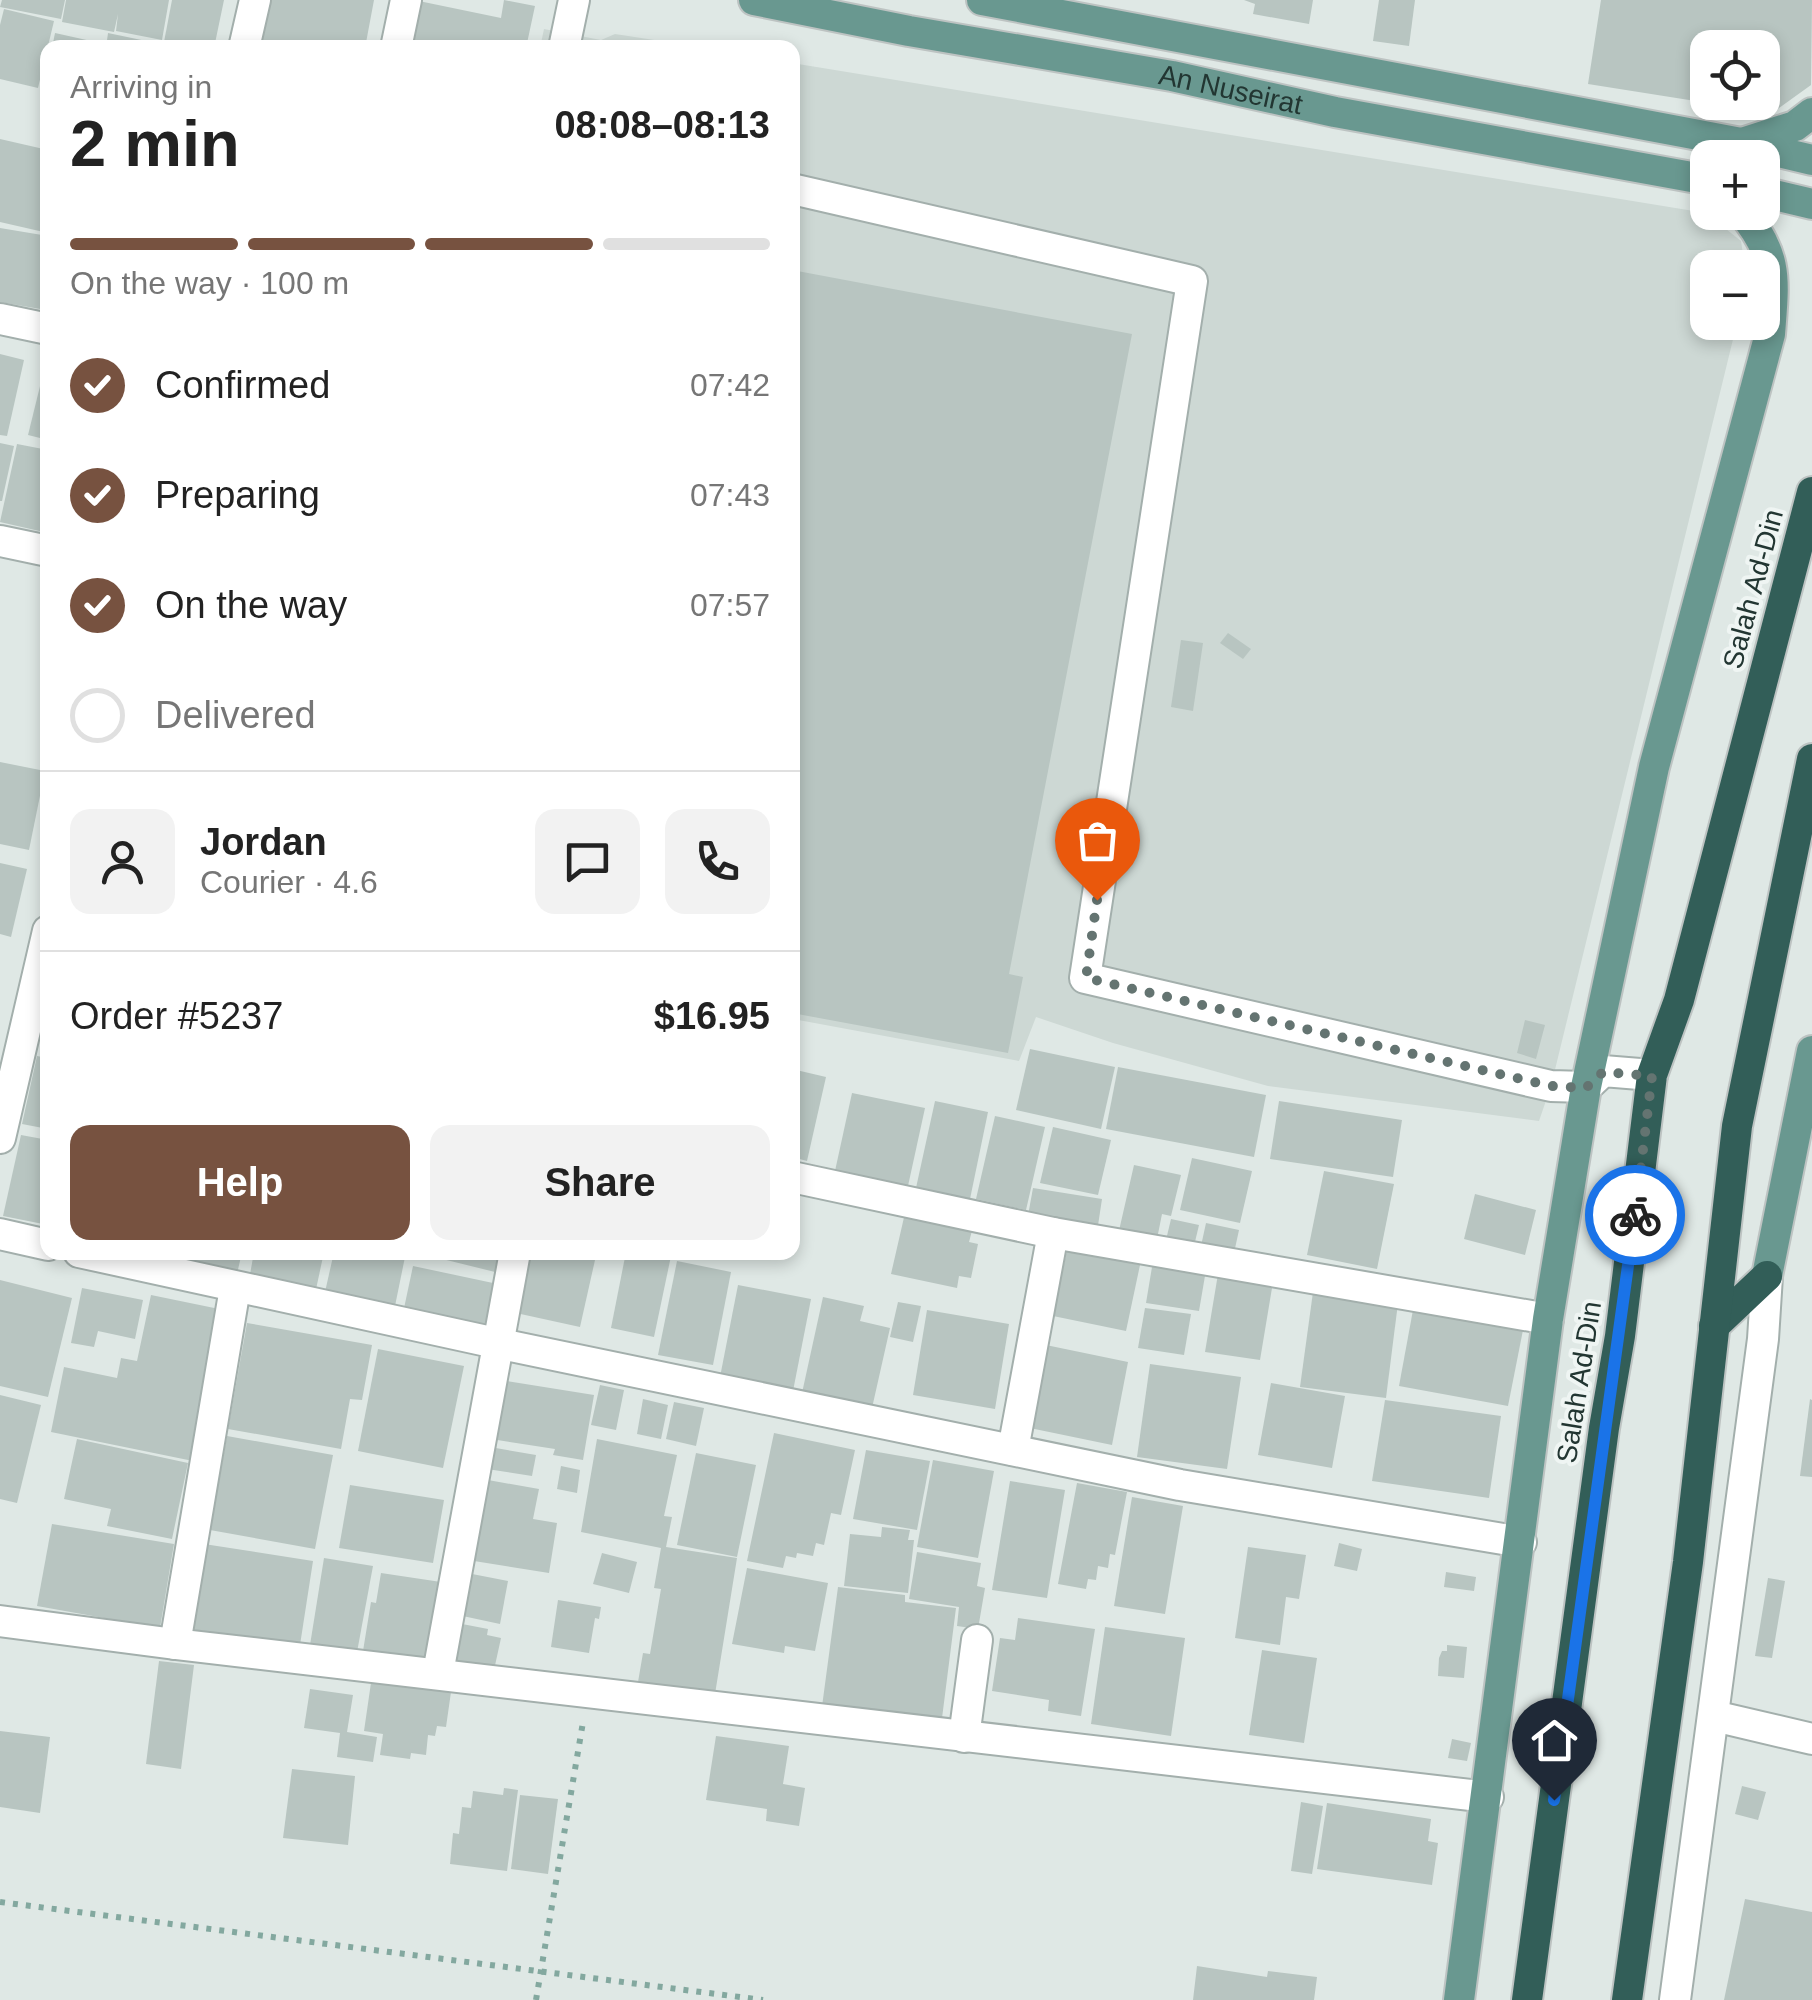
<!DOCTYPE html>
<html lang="en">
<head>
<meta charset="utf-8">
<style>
	body { margin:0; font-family:Helvetica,sans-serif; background:#f2f2f2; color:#222; height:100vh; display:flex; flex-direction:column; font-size:38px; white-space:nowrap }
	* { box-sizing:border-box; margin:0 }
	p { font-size:32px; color:#767676 }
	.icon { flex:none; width:55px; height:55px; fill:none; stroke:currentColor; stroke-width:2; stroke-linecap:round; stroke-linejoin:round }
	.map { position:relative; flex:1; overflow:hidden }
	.panel { position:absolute; left:40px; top:40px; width:760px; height:1220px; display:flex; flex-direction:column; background:#fff; border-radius:20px; box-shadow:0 5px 15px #0003 }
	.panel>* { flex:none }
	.fabs { position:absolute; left:1690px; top:30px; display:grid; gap:20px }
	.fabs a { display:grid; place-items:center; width:90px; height:90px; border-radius:20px; background:#fff; box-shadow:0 5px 15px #0003; font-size:50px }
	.pin { position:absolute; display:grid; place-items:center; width:85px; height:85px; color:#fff; margin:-102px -42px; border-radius:50% 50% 50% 0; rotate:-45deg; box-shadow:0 0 10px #0007 }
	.pin .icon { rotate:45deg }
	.courier { position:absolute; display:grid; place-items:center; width:100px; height:100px; margin:-50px; border:8px solid #1a73e8; border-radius:50%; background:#fff; color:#222; box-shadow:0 2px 12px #0007 }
	.head em { font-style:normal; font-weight:600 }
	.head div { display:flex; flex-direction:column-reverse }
	.head { display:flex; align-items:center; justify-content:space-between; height:170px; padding:0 30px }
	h1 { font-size:65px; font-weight:600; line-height:75px }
	.bar { display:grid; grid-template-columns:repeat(4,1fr); gap:15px 10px; align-content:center; height:120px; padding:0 30px }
	.bar i { height:12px; border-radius:8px; background:#e0e0e0 }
	.bar .on { background:#775240 }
	.bar p { grid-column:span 4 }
	.line { display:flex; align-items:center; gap:25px; padding:0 30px; border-top:2px solid #e0e0e0 }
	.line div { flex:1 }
	.round { display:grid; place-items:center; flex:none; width:105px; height:105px; border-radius:20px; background:#f2f2f2 }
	ol { padding:0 30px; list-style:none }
	li { display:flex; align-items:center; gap:30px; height:110px }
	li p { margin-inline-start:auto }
	li .icon { padding:10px; border-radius:50%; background:#775240; color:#fff; stroke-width:4 }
	li:last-child { color:#767676 }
	li i { width:55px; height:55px; border:5px solid #e0e0e0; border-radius:50% }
	.action { display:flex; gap:20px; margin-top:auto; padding:20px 30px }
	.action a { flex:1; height:115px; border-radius:20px; background:#775240; color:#fff; font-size:40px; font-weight:600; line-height:115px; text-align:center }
	.action a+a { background:#f2f2f2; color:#222 }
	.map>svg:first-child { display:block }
</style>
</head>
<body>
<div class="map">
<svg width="1812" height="2000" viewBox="0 0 1812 2000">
	<rect width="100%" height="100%" fill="#dfe8e5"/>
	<g fill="#cdd8d4">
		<polygon points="544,29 601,40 615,34 700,47 540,48"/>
		<polygon points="792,63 1706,213 1741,241 1745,267 1708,268 1708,322 1737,323 1551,1086 1539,1121 1268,1086 1113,1043 1036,1017 1019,1061 793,1019"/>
	</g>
	<g fill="#b8c5c1">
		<polygon points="2,0 65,0 61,19 0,7"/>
		<polygon points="66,0 169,0 162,40 116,31 118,14 114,32 62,22"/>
		<polygon points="172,0 224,0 214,48 164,42"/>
		<polygon points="266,0 374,0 365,48 256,48"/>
		<polygon points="414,0 501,18 504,0 535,6 526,48 401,48"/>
		<polygon points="1244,0 1313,0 1309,24 1253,14 1255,4"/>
		<polygon points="1379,0 1415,0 1409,46 1373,41"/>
		<polygon points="1601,0 1812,0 1811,85 1772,113 1718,105 1762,102 1762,48 1708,48 1708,103 1588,84"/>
		<polygon points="4,9 54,21 38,88 0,79 0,25"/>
		<polygon points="55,33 100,43 99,48 52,48"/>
		<polygon points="108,33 170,46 170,48 106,48"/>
		<polygon points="0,139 48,150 48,233 0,222"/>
		<polygon points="0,228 48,236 48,270 40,309 0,302"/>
		<polygon points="792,270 1132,334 1009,974 1023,977 1008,1053 792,1013"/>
		<polygon points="0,354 24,360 7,436 0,435"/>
		<polygon points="42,378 48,380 48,440 28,435"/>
		<polygon points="0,443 14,446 2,501 0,501"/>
		<polygon points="17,444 48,450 48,533 0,522"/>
		<polygon points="1228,633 1251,649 1243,659 1220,643"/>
		<polygon points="1181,640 1203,643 1193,711 1171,707"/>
		<polygon points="0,762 45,771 29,850 0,844"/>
		<polygon points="0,863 27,869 11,937 0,934"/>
		<polygon points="1525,1020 1545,1025 1536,1059 1517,1053"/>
		<polygon points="1030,1049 1115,1067 1101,1129 1016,1110"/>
		<polygon points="37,1056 48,1058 48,1129 22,1124"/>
		<polygon points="1118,1067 1266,1095 1254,1157 1106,1129"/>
		<polygon points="792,1069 826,1077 807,1161 792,1157"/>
		<polygon points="852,1093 925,1108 908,1186 835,1171"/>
		<polygon points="935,1101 988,1112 970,1199 916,1188"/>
		<polygon points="1279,1101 1402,1120 1393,1177 1270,1159"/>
		<polygon points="995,1116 1045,1127 1026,1210 976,1199"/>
		<polygon points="1053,1127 1111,1140 1098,1195 1040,1183"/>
		<polygon points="21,1135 48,1140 48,1225 3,1216"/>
		<polygon points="1192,1158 1252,1171 1240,1223 1180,1210"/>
		<polygon points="1134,1165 1181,1175 1171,1216 1162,1214 1156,1244 1118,1235"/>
		<polygon points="1324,1171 1394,1184 1377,1269 1307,1255"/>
		<polygon points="1033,1188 1102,1199 1097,1232 1027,1221"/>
		<polygon points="1475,1194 1536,1210 1525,1255 1464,1239"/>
		<polygon points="905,1213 973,1227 969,1242 978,1244 971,1278 959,1276 957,1288 891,1274"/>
		<polygon points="1171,1219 1199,1225 1194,1246 1166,1240"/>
		<polygon points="1206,1223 1239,1230 1234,1253 1201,1246"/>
		<polygon points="1067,1250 1140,1265 1126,1331 1053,1316"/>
		<polygon points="173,1252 242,1252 237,1274 171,1260"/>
		<polygon points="254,1252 324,1252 315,1294 249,1280"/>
		<polygon points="334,1252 406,1252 395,1306 325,1292"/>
		<polygon points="414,1252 500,1252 495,1272"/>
		<polygon points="529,1252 561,1252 595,1260 580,1327 516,1313"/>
		<polygon points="626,1252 671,1256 654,1337 611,1328"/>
		<polygon points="677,1261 731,1272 713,1365 658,1355"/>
		<polygon points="1153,1261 1206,1270 1199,1311 1146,1303"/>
		<polygon points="413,1266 493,1283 484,1331 403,1313"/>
		<polygon points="1218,1274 1273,1282 1260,1360 1205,1352"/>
		<polygon points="0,1280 72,1298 48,1397 0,1386"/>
		<polygon points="738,1285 811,1299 793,1391 720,1377"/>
		<polygon points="82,1288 143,1300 135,1339 98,1331 94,1347 71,1343"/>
		<polygon points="1313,1292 1398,1303 1386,1398 1300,1387"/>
		<polygon points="151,1295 224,1310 193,1461 51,1432 64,1367 117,1378 121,1358 137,1361"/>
		<polygon points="823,1297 864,1306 860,1321 890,1328 872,1408 802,1393"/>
		<polygon points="898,1302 921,1306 913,1342 890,1337"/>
		<polygon points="1145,1308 1191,1314 1184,1355 1138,1348"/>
		<polygon points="927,1310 1009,1324 995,1409 913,1395"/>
		<polygon points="1413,1310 1523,1330 1508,1406 1399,1386"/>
		<polygon points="247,1323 372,1345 362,1400 350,1399 341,1449 228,1429"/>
		<polygon points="1041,1344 1128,1362 1112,1445 1025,1427"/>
		<polygon points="378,1349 464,1366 443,1468 358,1451"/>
		<polygon points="1150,1364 1241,1377 1227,1469 1137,1457"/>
		<polygon points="501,1380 594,1395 583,1460 553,1455 555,1449 491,1439"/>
		<polygon points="1271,1383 1345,1396 1332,1468 1258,1455"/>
		<polygon points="600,1385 624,1390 616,1430 591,1425"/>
		<polygon points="0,1395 41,1405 17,1503 0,1499"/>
		<polygon points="643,1399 668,1405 661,1439 637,1434"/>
		<polygon points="1810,1399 1812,1400 1812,1477 1800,1476"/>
		<polygon points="1385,1400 1501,1416 1489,1498 1372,1481"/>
		<polygon points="674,1402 704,1408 696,1446 666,1439"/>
		<polygon points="774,1433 855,1450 841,1515 831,1513 824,1545 816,1543 813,1556 797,1553 796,1558 786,1556 783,1568 747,1561"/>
		<polygon points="227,1436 333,1455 315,1549 210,1530"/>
		<polygon points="77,1439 188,1463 172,1539 107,1526 111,1509 64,1499"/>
		<polygon points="597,1439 677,1455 664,1516 672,1517 666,1547 737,1558 715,1694 638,1682 643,1653 650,1654 661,1589 654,1588 661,1548 581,1532"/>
		<polygon points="490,1447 536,1455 532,1476 487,1469"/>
		<polygon points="866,1450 930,1461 917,1530 853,1519"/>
		<polygon points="696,1453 756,1465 737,1557 677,1545"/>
		<polygon points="933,1460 994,1471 978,1558 917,1547"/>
		<polygon points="561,1466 580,1470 577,1493 557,1489"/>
		<polygon points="488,1480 539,1489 533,1519 557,1523 549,1573 474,1561"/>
		<polygon points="1010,1481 1065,1490 1047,1598 992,1590"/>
		<polygon points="1077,1483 1127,1492 1115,1555 1110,1554 1108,1568 1098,1566 1096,1580 1088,1579 1086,1589 1058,1584"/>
		<polygon points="350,1485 444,1500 433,1563 339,1548"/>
		<polygon points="1132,1497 1183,1506 1165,1614 1114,1606"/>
		<polygon points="52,1524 174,1544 160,1628 37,1606"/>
		<polygon points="882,1527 910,1530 908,1540 914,1540 908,1593 844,1586 850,1534 881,1537"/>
		<polygon points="1339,1543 1362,1549 1357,1571 1334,1566"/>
		<polygon points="204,1544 313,1561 300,1645 190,1629"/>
		<polygon points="1248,1547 1306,1555 1299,1599 1286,1597 1280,1645 1235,1638"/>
		<polygon points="917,1552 981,1563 977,1586 985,1588 978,1629 957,1626 959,1607 909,1599"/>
		<polygon points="602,1553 637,1562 629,1593 593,1584"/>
		<polygon points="324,1558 373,1566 357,1652 310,1645"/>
		<polygon points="747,1568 828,1583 815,1651 785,1646 784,1653 732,1644"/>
		<polygon points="1446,1572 1476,1577 1474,1591 1444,1587"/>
		<polygon points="381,1573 441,1582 429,1661 363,1651 371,1602 376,1603"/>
		<polygon points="467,1573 508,1581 500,1624 458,1615"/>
		<polygon points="1768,1578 1785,1581 1772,1658 1755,1656"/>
		<polygon points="838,1587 905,1595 905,1602 956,1608 941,1726 821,1714"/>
		<polygon points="558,1600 601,1607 599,1619 595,1618 589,1653 551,1647"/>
		<polygon points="1018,1618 1095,1629 1081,1716 1048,1711 1049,1700 992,1691 1000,1638 1015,1640"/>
		<polygon points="457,1623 488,1629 487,1635 501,1638 494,1670 449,1661"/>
		<polygon points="1105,1627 1185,1638 1171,1736 1091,1724"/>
		<polygon points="1447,1645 1467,1647 1464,1678 1438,1676 1439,1658 1442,1651 1447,1651"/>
		<polygon points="1262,1650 1317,1658 1304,1743 1249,1735"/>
		<polygon points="159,1661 194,1665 181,1769 146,1764"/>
		<polygon points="373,1669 406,1674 404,1686 451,1692 446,1727 437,1726 435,1736 428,1735 426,1755 411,1753 410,1759 380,1755 383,1734 364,1731"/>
		<polygon points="310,1689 353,1695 347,1732 377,1737 373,1762 337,1757 340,1733 304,1728"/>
		<polygon points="0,1731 50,1737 40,1813 0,1807"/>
		<polygon points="716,1736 789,1746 783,1784 805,1788 799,1826 766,1821 767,1809 706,1800"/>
		<polygon points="1452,1739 1471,1743 1467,1761 1448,1758"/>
		<polygon points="292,1769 355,1776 348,1845 283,1838"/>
		<polygon points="1742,1786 1766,1792 1758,1820 1735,1814"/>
		<polygon points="504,1788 518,1790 507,1871 450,1864 453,1833 459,1834 462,1807 471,1808 473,1791 503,1795"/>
		<polygon points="520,1795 558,1799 548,1874 511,1869"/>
		<polygon points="1301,1802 1323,1806 1312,1874 1291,1871"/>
		<polygon points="1327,1803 1431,1819 1428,1841 1438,1843 1432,1885 1317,1869"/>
		<polygon points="1745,1899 1812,1912 1812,2000 1724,2000"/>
		<polygon points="1197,1966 1267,1977 1268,1971 1317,1977 1314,2000 1193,2000"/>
	</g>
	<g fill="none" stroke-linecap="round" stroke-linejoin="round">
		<defs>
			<g id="minor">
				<polyline points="244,48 255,0"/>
				<polyline points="396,48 406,0"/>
				<polyline points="564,48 574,0"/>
				<polyline points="792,189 1192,281 1085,978 1551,1086 1586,1087 1603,1071 1652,1075"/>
				<polyline points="0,319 48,329"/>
				<polyline points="0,541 48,551"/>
				<polyline points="0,1138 48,931"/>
				<polyline points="792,1177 1053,1233 1548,1319"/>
				<polyline points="0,1234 48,1245"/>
				<polyline points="79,1252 496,1343 1180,1485 1521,1542"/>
				<polyline points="1013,1450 1053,1233"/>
				<polyline points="0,1621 175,1644 1488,1797"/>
				<polyline points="175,1644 235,1288"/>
				<polyline points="438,1673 515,1252"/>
				<polyline points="1714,1716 1812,1739"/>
				<polyline points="964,1737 977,1640"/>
				<polyline points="1675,2000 1763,1339 1767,1276"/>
			</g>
			<g id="major">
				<path id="s1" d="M754,0L909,31L1172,76L1335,112L1708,180"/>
				<polyline points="982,0 1741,143 1812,160"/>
				<polyline points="1742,143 1795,126 1812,113"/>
				<polyline points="1762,192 1812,204"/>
				<polyline points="1767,1276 1812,1051"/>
				<path d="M1459,2000L1548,1319L1586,1087L1654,767L1770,334C1774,280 1779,256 1742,212"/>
			</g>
			<g id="highway">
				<polyline points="1714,1326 1767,1276"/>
				<polyline points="1527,2000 1604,1428 1620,1336 1652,1075 1679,1000 1812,492"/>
				<polyline points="1627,2000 1688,1562 1737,1126 1812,759"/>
			</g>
		</defs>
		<use href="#minor" stroke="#a3afac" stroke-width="34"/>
		<use href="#major" stroke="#bdc3c2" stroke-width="34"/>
		<use href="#highway" stroke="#bdc3c2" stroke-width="34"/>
		<g stroke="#83a89f" stroke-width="6" stroke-dasharray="5 8" stroke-linecap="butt">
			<polyline points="0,1902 763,2000"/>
			<polyline points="536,2000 583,1722"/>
		</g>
		<use href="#minor" stroke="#fff" stroke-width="30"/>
		<use href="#major" stroke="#699890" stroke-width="30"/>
		<use href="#highway" stroke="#325e58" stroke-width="30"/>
	</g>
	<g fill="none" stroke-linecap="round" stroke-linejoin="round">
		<polyline stroke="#647471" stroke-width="10" stroke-dasharray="0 18" points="1097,900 1086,978 1551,1086 1586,1088 1603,1072 1652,1076 1635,1215"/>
		<polyline stroke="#1a73e8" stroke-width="12" points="1554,1800 1635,1215"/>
	</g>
	<g text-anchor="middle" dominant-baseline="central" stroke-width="8" stroke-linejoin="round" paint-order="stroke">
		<g font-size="28" fill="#223632" stroke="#eff5f3">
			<text stroke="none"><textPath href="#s1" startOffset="485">An Nuseirat</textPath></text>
			<text transform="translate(1753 589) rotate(-75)">Salah Ad-Din</text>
			<text transform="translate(1579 1382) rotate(-81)">Salah Ad-Din</text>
		</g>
	</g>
</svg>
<div class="fabs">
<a><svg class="icon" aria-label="locate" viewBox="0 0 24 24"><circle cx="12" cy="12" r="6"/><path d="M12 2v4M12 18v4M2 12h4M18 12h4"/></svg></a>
<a>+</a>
<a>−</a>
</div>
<div class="pin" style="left:1097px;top:900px;background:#ea580c"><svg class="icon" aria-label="bag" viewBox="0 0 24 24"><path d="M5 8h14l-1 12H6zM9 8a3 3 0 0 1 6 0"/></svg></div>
<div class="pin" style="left:1554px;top:1800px;background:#1f2937"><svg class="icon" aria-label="home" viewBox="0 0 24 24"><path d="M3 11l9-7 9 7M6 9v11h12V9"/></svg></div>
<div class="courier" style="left:1635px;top:1215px"><svg class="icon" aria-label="bike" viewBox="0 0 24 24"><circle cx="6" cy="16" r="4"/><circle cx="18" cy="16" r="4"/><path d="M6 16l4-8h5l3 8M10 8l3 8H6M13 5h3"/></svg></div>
<section class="panel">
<div class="head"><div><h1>2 min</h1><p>Arriving in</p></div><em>08:08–08:13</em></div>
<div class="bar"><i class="on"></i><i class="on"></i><i class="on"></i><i></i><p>On the way · 100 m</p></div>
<ol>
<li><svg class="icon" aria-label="check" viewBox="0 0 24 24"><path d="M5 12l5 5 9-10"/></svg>Confirmed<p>07:42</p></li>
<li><svg class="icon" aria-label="check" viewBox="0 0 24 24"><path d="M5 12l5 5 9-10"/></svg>Preparing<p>07:43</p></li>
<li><svg class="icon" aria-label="check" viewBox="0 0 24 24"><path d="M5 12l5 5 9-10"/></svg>On the way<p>07:57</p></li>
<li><i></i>Delivered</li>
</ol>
<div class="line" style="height:180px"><a class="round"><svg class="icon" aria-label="person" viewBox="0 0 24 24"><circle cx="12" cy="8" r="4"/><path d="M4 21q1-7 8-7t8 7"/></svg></a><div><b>Jordan</b><p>Courier · 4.6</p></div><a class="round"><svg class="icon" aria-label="chat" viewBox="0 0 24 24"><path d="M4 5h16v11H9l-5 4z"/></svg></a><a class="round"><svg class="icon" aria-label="phone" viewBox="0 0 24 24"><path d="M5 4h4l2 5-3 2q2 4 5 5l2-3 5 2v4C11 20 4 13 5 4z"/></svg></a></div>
<div class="line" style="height:130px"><div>Order #5237</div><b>$16.95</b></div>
<div class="action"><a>Help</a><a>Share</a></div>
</section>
</div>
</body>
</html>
